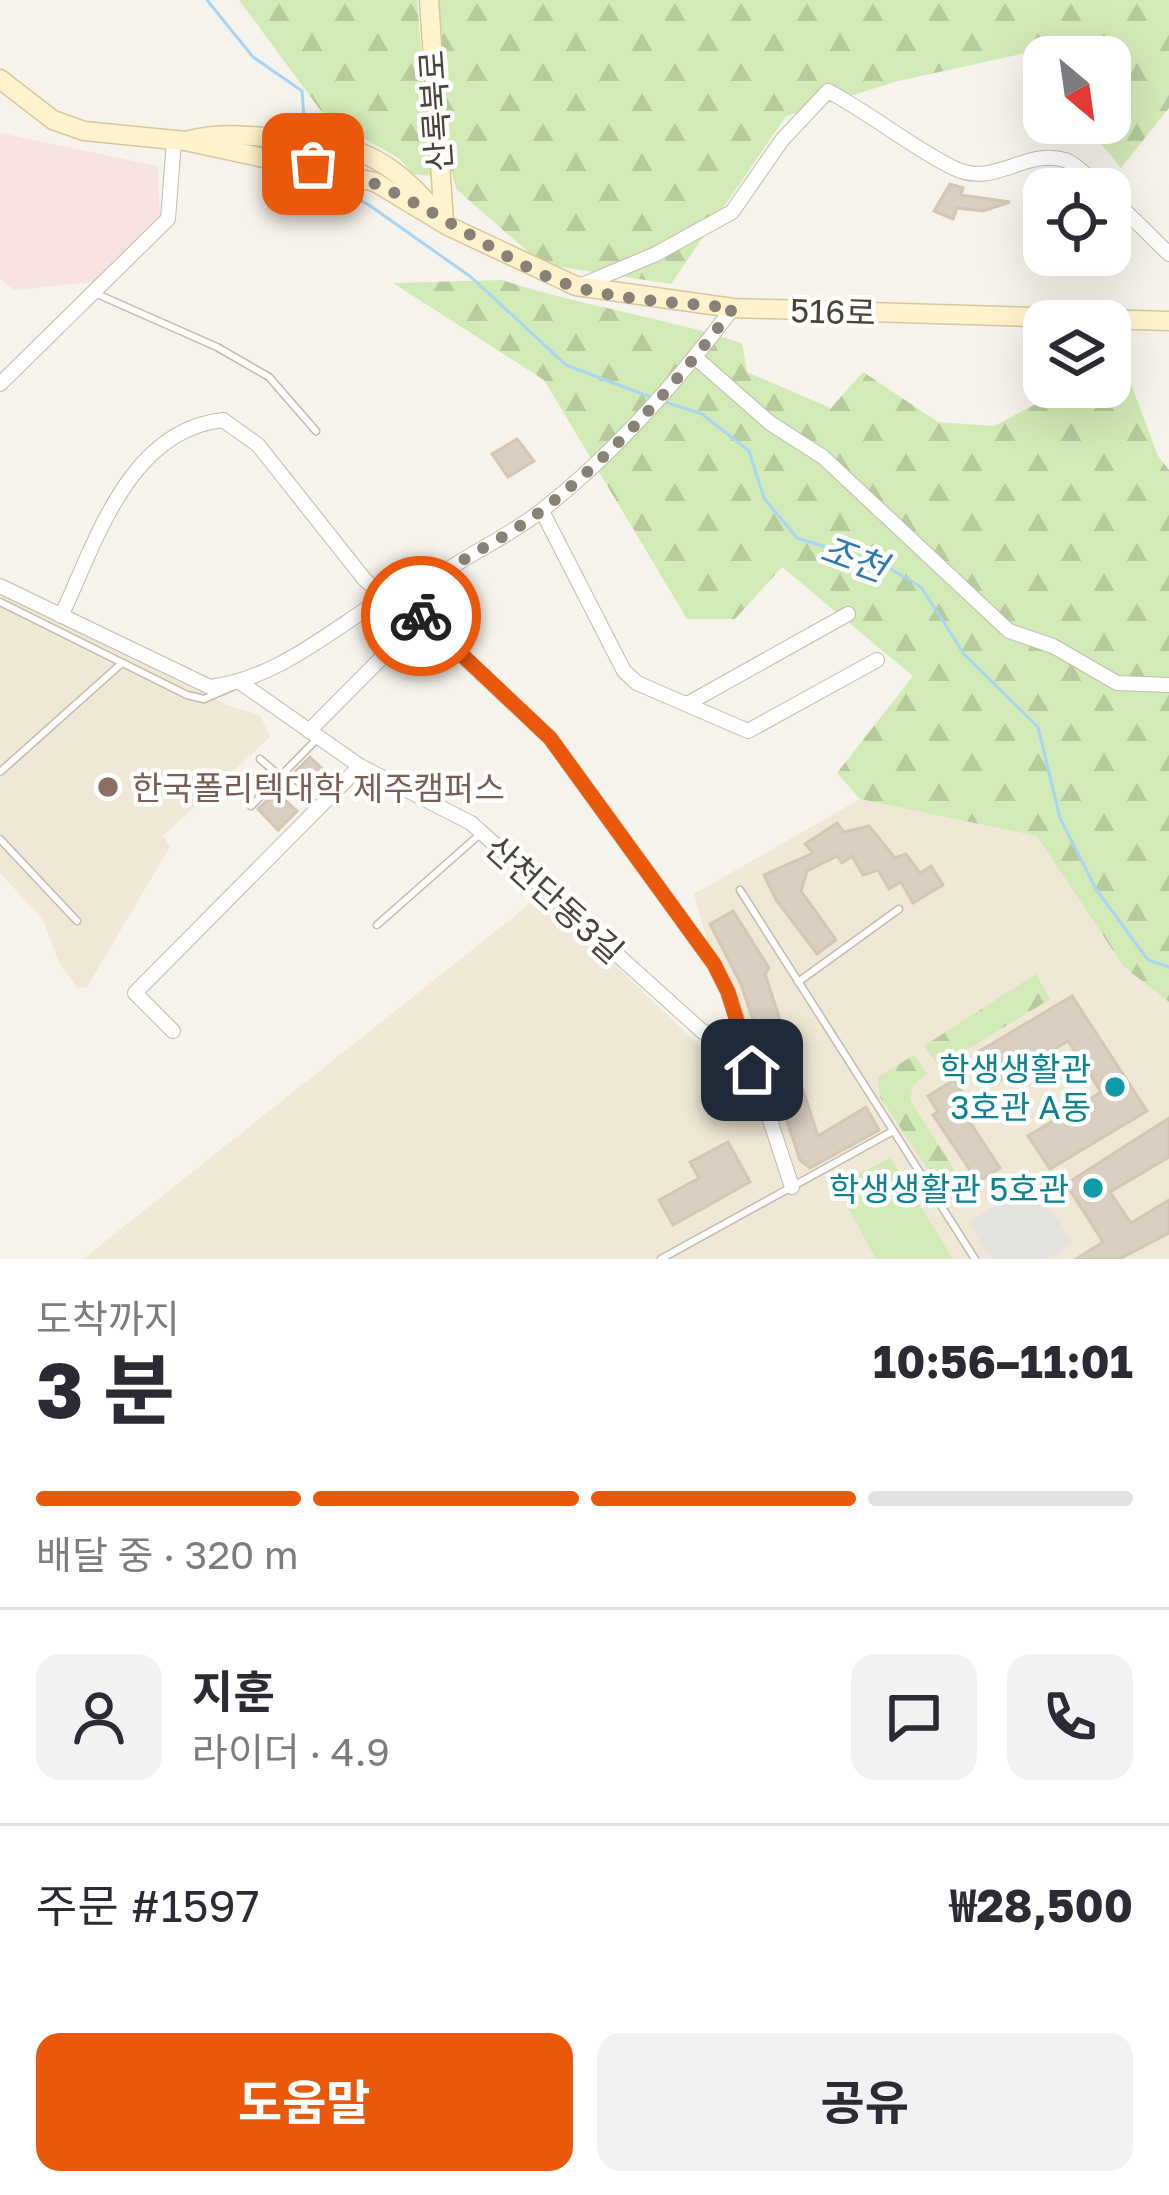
<!DOCTYPE html>
<html lang="ko">
<head>
<meta charset="utf-8">
<style>
	body { margin:0; font-family:"Golos Text","Noto Sans KR",sans-serif; background:#f2f2f3; color:#2b2b33; height:100vh; display:flex; flex-direction:column; font-size:45px; white-space:nowrap }
	* { box-sizing:border-box; margin:0 }
	p { font-size:39px; color:#7c7c81 }
	.icon { flex:none; width:66px; height:66px; fill:none; stroke:currentColor; stroke-width:2; stroke-linecap:round; stroke-linejoin:round }
	.map { position:relative; height:1259px; overflow:hidden }
	.side { display:flex; flex-direction:column; background:#fff; flex:1 }
	.side>* { flex:none }
	.needle { width:78px; rotate:151deg }
	.tools { position:absolute; left:1023px; top:36px; display:grid; gap:24px }
	.tools a { display:grid; place-items:center; width:108px; height:108px; border-radius:24px; background:#fff; box-shadow:0 12px 48px #0002; font-size:60px }
	.pin { position:absolute; display:grid; place-items:center; width:102px; height:102px; color:#fff; margin:-51px; border-radius:24px; box-shadow:0 6px 18px #0006 }
	.courier { position:absolute; display:grid; place-items:center; width:120px; height:120px; margin:-60px; border:9px solid #ea580c; border-radius:50%; background:#fff; color:#222; box-shadow:0 3px 15px #0007 }
	.overview em { font-style:normal; font-weight:700 }
	.overview div { display:flex; flex-direction:column-reverse }
	.overview { display:flex; align-items:center; justify-content:space-between; height:204px; padding:0 36px }
	h1 { font-size:78px; font-weight:700; line-height:90px }
	.bar { display:grid; grid-template-columns:repeat(4,1fr); gap:18px 12px; align-content:center; height:144px; padding:0 36px }
	.bar i { height:15px; border-radius:9px; background:#e1e1e2 }
	.bar .active { background:#ea580c }
	.bar p { grid-column:span 4 }
	.line { display:flex; align-items:center; gap:30px; padding:0 36px; border-top:3px solid #e1e1e2 }
	.line div { flex:1 }
	.round { display:grid; place-items:center; flex:none; width:126px; height:126px; border-radius:24px; background:#f2f2f3 }
	.button { display:flex; gap:24px; margin-top:auto; padding:24px 36px }
	.button a { flex:1; height:138px; border-radius:24px; background:#ea580c; color:#fff; font-size:48px; font-weight:700; line-height:138px; text-align:center }
	.button a+a { background:#f2f2f3; color:#2b2b33 }
	.map>svg:first-child { display:block }
</style>
</head>
<body>
<div class="map">
<svg width="1169" height="1259" viewBox="0 0 1169 1259">
	<defs>
		<pattern id="forest-firs" width="22" height="20" patternUnits="userSpaceOnUse" patternTransform="scale(3)"><rect width="22" height="20" fill="#d2eab5"/><path d="M5 1l3.5 6h-7zM16 11l3.5 6h-7z" fill="#b6ca9c"/></pattern>
	</defs>
	<rect width="100%" height="100%" fill="#f6f3ec"/>
	<g fill="#efe8d6">
		<polygon points="0,594 227,705 260,715 270,737 163,836 170,847 87,987 78,988 60,965 43,920 0,873"/>
		<polygon points="860,799 1026,819 1124,967 1169,1002 1169,1259 83,1259 541,895 721,1066 737,1046 694,894"/>
	</g>
	<polygon fill="#f6e3e0" points="0,133 158,166 160,221 102,281 14,290 0,279"/>
	<g fill="url(#forest-firs)">
		<polygon points="239,0 417,0 431,176 413,174 400,159 324,115"/>
		<polygon points="438,0 1169,0 1169,108 1121,168 1084,123 1110,123 1110,57 1044,57 1044,75 1026,53 898,81 786,116 671,284 542,264 456,189 445,146"/>
		<path d="M502,280C581,306 663,317 742,343L747,372L831,408L863,372L938,422L994,426L1068,387H1110V366L1122,360L1158,456L1169,470V1002L1124,967L1037,836L860,799L837,773L913,676L782,567L735,619H687L544,380L393,283Z"/>
		<polygon points="1036,974 1050,999 939,1067 924,1046"/>
		<polygon points="914,1055 927,1074 913,1085 910,1100 960,1179 943,1192 880,1097 878,1077"/>
	</g>
	<polygon fill="#d2eab5" points="890,1158 953,1259 876,1259 836,1185"/>
	<polygon fill="#e5e3e0" points="1033,1183 1073,1243 1047,1259 991,1259 968,1222"/>
	<g fill="none" stroke-linecap="round" stroke-linejoin="round">
		<g stroke="#a9d4f2" stroke-width="3">
			<polyline points="207,0 253,57 302,91 305,131"/>
			<polyline points="319,178 369,205 471,277 566,365 653,398"/>
			<polyline points="662,401 702,414 749,451 764,498 797,538 884,565 921,587 964,654 1038,727 1060,818 1096,889 1148,960 1169,967"/>
		</g>
	</g>
	<g fill="#d8cfc1" stroke="#d3c7b4" stroke-width="3">
		<polygon points="950,184 963,188 961,195 1010,202 983,211 957,208 953,219 934,211"/>
		<polygon points="517,439 534,461 508,477 492,454"/>
		<polygon points="310,757 332,778 315,796 291,776"/>
		<polygon points="276,792 297,811 278,830 258,809"/>
		<polygon points="837,823 844,832 869,826 895,858 906,854 920,873 931,866 943,885 913,903 901,882 889,889 878,870 863,875 852,856 842,863 837,856 807,871 801,891 836,940 817,954 776,900 764,875 813,853 805,844"/>
		<polygon points="733,911 769,968 765,974 818,1136 866,1107 879,1130 810,1168 800,1160 741,984 710,924"/>
		<polygon points="1072,996 1147,1111 1050,1169 1028,1136 1101,1092 1068,1041 998,1082 978,1052"/>
		<polygon points="954,1080 973,1107 967,1118 1000,1168 978,1182 933,1115 938,1112 928,1096"/>
		<polygon points="1169,1118 1169,1157 1110,1192 1131,1223 1169,1200 1169,1233 1119,1259 1076,1259 1103,1242 1066,1184"/>
		<polygon points="728,1142 750,1182 673,1225 659,1200 699,1178 690,1162"/>
	</g>
	<g fill="none" stroke-linecap="round" stroke-linejoin="round">
		<defs>
			<g id="service">
				<polyline points="97,294 217,347 269,377 316,431"/>
				<polyline points="0,602 187,695 204,699 232,687"/>
				<polyline points="260,759 315,806"/>
				<polyline points="0,772 122,663"/>
				<polyline points="251,806 316,740"/>
				<polyline points="0,839 77,921"/>
				<polyline points="740,890 975,1259"/>
				<polyline points="377,925 479,835"/>
				<polyline points="798,982 899,909"/>
				<polyline points="661,1259 893,1131"/>
			</g>
			<g id="minor">
				<polyline points="1110,196 1169,254"/>
				<path d="M582,285L656,254L732,212L782,140L828,91C872,114 915,150 956,169C995,187 1026,148 1065,160C1077,164 1091,181 1101,189"/>
				<polyline points="695,357 770,423 823,457 1009,631 1053,646 1117,683 1169,685"/>
				<polyline points="0,384 168,219 174,140"/>
				<polyline points="542,511 624,671 637,683 748,731 877,660"/>
				<path d="M0,586L210,687C276,679 330,631 385,597"/>
				<polyline points="411,600 417,613 550,738 714,964 728,992 792,1187"/>
				<path d="M411,600C448,561 499,544 541,511C614,454 678,381 733,308"/>
				<path d="M61,616C96,543 128,430 223,420L258,445L365,580L385,597L411,600"/>
				<polyline points="241,683 360,766 471,823 703,1032 742,1037"/>
				<polyline points="687,704 848,614"/>
				<polyline points="309,731 422,617"/>
				<polyline points="173,1031 135,993 360,766"/>
			</g>
			<g id="secondary">
				<polyline points="429,0 444,222"/>
				<polyline points="0,79 53,120 84,131 185,141 375,182 448,226 576,286 733,308 1169,321"/>
				<path d="M190,140C217,133 238,135 265,137C342,143 379,146 432,208"/>
			</g>
		</defs>
		<use href="#service" stroke="#c2bbae" stroke-width="9"/>
		<use href="#minor" stroke="#c2bbae" stroke-width="16"/>
		<use href="#secondary" stroke="#d6c79b" stroke-width="21"/>
		<use href="#service" stroke="#fff" stroke-width="6"/>
		<use href="#minor" stroke="#fff" stroke-width="14"/>
		<use href="#secondary" stroke="#fff3cd" stroke-width="18"/>
	</g>
	<g fill="none" stroke-linecap="round" stroke-linejoin="round">
		<path stroke="#878178" stroke-width="12" stroke-dasharray="0 21.6" d="M313,164C396,181 461,234 535,271C593,301 669,301 733,308C678,382 614,454 541,511C499,544 448,561 411,601L421,616"/>
		<polyline stroke="#ea580c" stroke-width="15" points="421,616 550,738 714,964 728,992 752,1070"/>
	</g>
	<circle fill="#8d6e63" stroke="#fff" stroke-width="4.5" cx="108" cy="787" r="12"/>
	<g fill="#0f9aa8" stroke="#fff" stroke-width="4.5">
		<circle cx="1115" cy="1087" r="12"/>
		<circle cx="1093" cy="1188" r="12"/>
	</g>
	<g text-anchor="middle" dominant-baseline="central" stroke-width="9" stroke-linejoin="round" paint-order="stroke">
		<g font-size="33" fill="#4b4439" stroke="#fff">
			<text transform="translate(435 111) rotate(-94)">산록북로</text>
			<text transform="translate(833 311) rotate(2)">516로</text>
			<text transform="translate(555 899) rotate(42)">산천단동3길</text>
		</g>
		<g font-size="33" fill="#785e54" stroke="#fff" text-anchor="start">
			<text x="132" y="787">한국폴리텍대학 제주캠퍼스</text>
		</g>
		<g font-size="33" fill="#0d838f" stroke="#fff" text-anchor="end">
			<text x="1091" y="1068">학생생활관<tspan x="1091" dy="38">3호관 A동</tspan></text>
			<text x="1069" y="1188">학생생활관 5호관</text>
		</g>
		<g font-size="36" font-style="italic" fill="#2e7ab2" stroke="#fff">
			<text transform="translate(854 558) rotate(20)">조천</text>
		</g>
	</g>
</svg>
<div class="tools">
<a><svg class="needle" viewBox="-14 -14 28 28"><path d="M0-13l5 13h-10z" fill="#e53935"/><path d="M0 13l5-13h-10z" fill="#7c7c81"/></svg></a>
<a><svg class="icon" aria-label="locate" viewBox="0 0 24 24"><circle cx="12" cy="12" r="6"/><path d="M12 2v4M12 18v4M2 12h4M18 12h4"/></svg></a>
<a><svg class="icon" aria-label="layers" viewBox="0 0 24 24"><path d="M12 4l9 5-9 5-9-5zM3 14l9 5 9-5"/></svg></a>
</div>
<div class="pin" style="left:313px;top:164px;background:#ea580c"><svg class="icon" aria-label="bag" viewBox="0 0 24 24"><path d="M5 8h14l-1 12H6zM9 8a3 3 0 0 1 6 0"/></svg></div>
<div class="pin" style="left:752px;top:1070px;background:#1f2937"><svg class="icon" aria-label="home" viewBox="0 0 24 24"><path d="M3 11l9-7 9 7M6 9v11h12V9"/></svg></div>
<div class="courier" style="left:421px;top:616px"><svg class="icon" aria-label="bike" viewBox="0 0 24 24"><circle cx="6" cy="16" r="4"/><circle cx="18" cy="16" r="4"/><path d="M6 16l4-8h5l3 8M10 8l3 8H6M13 5h3"/></svg></div>
</div>
<section class="side">
<div class="overview"><div><h1>3 분</h1><p>도착까지</p></div><em>10:56–11:01</em></div>
<div class="bar"><i class="active"></i><i class="active"></i><i class="active"></i><i></i><p>배달 중 · 320 m</p></div>
<div class="line" style="height:216px"><a class="round"><svg class="icon" aria-label="person" viewBox="0 0 24 24"><circle cx="12" cy="8" r="4"/><path d="M4 21q1-7 8-7t8 7"/></svg></a><div><b>지훈</b><p>라이더 · 4.9</p></div><a class="round"><svg class="icon" aria-label="chat" viewBox="0 0 24 24"><path d="M4 5h16v11H9l-5 4z"/></svg></a><a class="round"><svg class="icon" aria-label="phone" viewBox="0 0 24 24"><path d="M5 4h4l2 5-3 2q2 4 5 5l2-3 5 2v4C11 20 4 13 5 4z"/></svg></a></div>
<div class="line" style="height:156px"><div>주문 #1597</div><b>₩28,500</b></div>
<div class="button"><a>도움말</a><a>공유</a></div>
</section>
</body>
</html>
